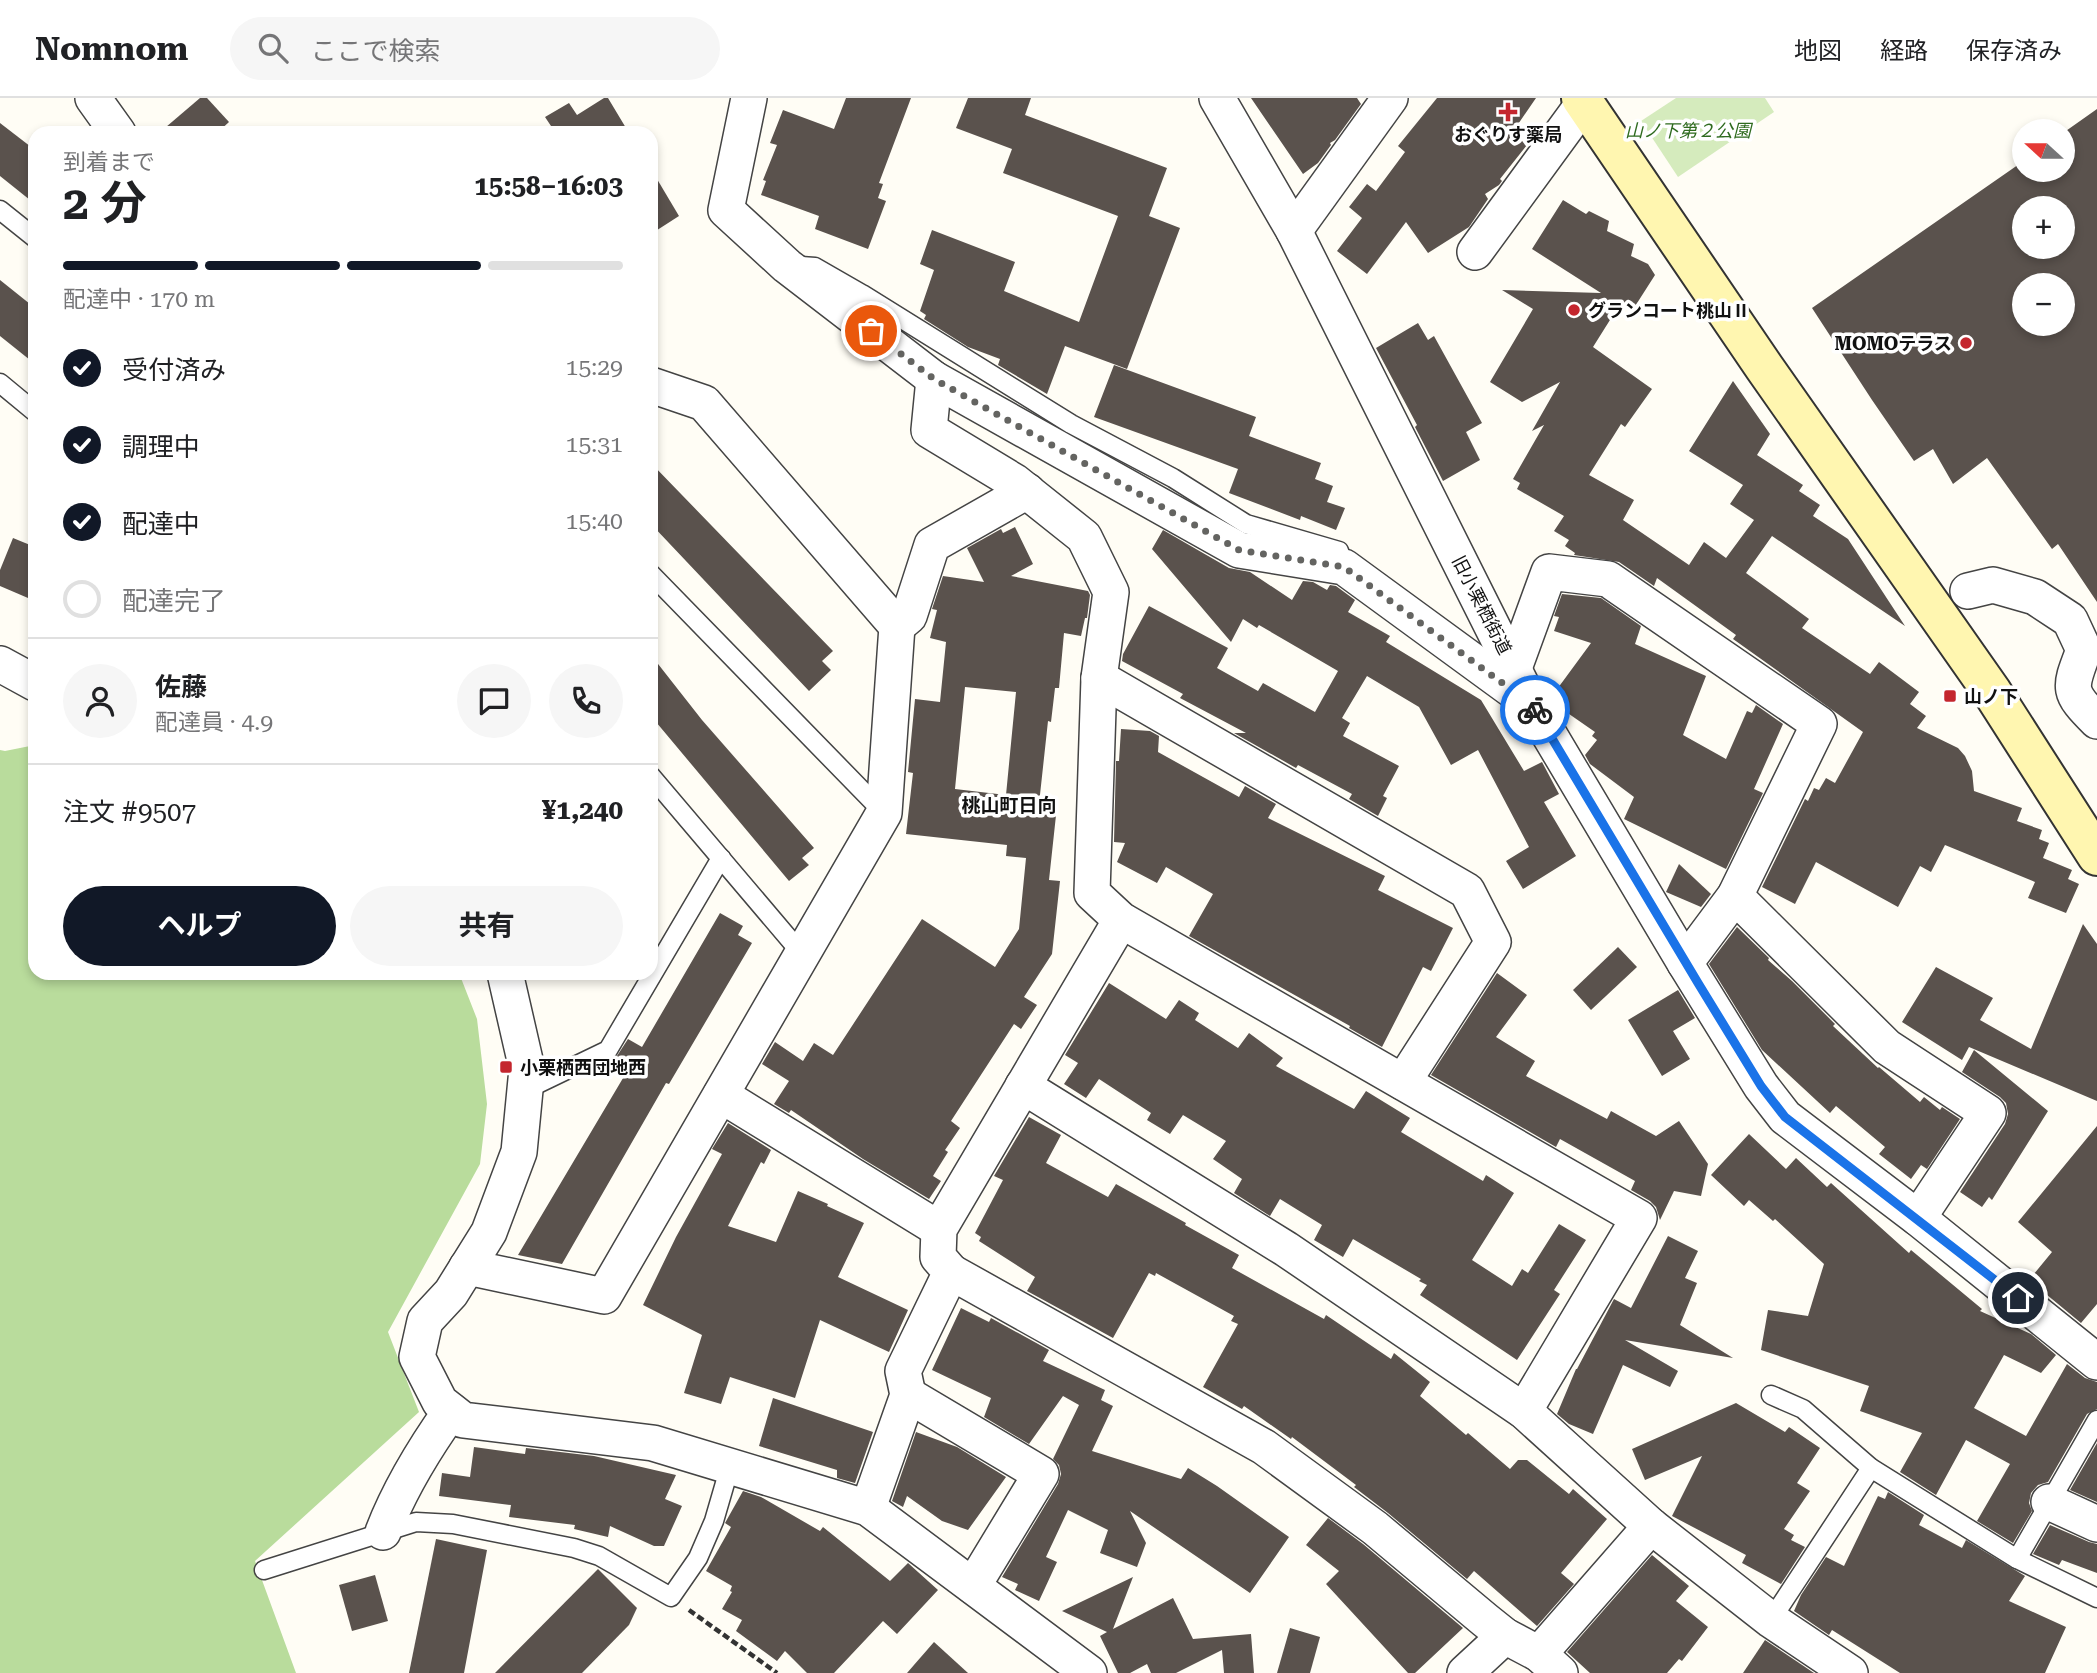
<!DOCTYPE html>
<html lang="ja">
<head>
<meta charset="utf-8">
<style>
	body { margin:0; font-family:"Roboto Serif","Noto Sans JP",serif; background:#f6f6f6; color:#202124; height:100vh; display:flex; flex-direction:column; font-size:26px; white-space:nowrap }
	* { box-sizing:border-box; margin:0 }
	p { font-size:23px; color:#757577 }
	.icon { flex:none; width:38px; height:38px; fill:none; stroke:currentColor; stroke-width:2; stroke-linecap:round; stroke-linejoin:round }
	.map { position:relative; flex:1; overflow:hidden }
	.details { position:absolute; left:28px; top:28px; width:630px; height:854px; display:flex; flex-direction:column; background:#fff; border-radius:21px; box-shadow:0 4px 10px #0003 }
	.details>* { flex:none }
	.needle { width:46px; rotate:291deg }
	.controls { position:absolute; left:2012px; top:21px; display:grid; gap:14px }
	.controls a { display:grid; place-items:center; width:63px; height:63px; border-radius:50%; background:#fff; box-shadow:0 4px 10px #0003; font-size:35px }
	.pin { position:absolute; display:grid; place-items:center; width:60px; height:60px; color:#fff; margin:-30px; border:4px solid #fff; border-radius:50%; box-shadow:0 2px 7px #0007 }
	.courier { position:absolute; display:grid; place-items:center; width:70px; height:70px; margin:-35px; border:5px solid #1a73e8; border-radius:50%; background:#fff; color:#222; box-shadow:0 2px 9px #0007 }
	.overview em { font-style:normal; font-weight:700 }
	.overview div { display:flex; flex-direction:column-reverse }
	.overview { display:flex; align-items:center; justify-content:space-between; height:119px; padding:0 35px }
	h1 { font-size:46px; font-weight:700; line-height:52px }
	.bar { display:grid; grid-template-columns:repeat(4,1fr); gap:10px 7px; align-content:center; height:84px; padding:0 35px }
	.bar i { height:9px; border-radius:5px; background:#e0e0e0 }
	.bar .on { background:#111827 }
	.bar p { grid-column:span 4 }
	.line { display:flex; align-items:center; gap:18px; padding:0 35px; border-top:2px solid #e0e0e0 }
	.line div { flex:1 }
	.round { display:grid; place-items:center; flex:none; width:74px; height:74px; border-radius:37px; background:#f6f6f6 }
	ol { padding:0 35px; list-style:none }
	li { display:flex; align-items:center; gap:21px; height:77px }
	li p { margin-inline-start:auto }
	li .icon { padding:7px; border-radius:50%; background:#111827; color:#fff; stroke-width:4 }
	li:last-child { color:#757577 }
	li i { width:38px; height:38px; border:4px solid #e0e0e0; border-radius:50% }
	.cta { display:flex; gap:14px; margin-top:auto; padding:14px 35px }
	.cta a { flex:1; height:80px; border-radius:42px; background:#111827; color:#fff; font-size:28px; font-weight:700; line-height:80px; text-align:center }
	.cta a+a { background:#f6f6f6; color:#202124 }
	header { display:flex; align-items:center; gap:42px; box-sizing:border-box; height:98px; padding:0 35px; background:#fff; border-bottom:2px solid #e0e0e0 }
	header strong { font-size:33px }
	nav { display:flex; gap:38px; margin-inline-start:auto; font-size:24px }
	.search { width:490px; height:63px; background:#f6f6f6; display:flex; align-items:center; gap:18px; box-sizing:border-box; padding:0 24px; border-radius:38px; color:#757577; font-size:26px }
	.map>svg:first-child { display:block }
</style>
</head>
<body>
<header>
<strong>Nomnom</strong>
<div class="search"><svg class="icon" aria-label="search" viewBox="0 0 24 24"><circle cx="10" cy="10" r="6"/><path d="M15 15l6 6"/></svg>ここで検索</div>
<nav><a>地図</a><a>経路</a><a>保存済み</a></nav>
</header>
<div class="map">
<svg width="2097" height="1575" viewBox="0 0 2097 1575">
	<rect width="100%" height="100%" fill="#fffdf5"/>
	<polygon fill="#d5ebbd" points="1676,0 1765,0 1774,14 1678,79 1641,23"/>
	<polygon fill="#b9dc9c" points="35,647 35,875 459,875 477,921 487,1006 480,1066 388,1234 419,1314 255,1463 296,1575 0,1575 0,652 5,653"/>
	<g fill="#5a524d" fill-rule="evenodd">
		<polygon points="200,0 207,0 229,24 217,35 159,35"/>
		<polygon points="604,0 608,0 629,35 547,35 553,31 545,19 569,5 577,17"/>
		<polygon points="846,0 911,0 879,85 883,86 878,100 886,103 868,151 815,131 819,118 761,97 766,83 763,82 777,47 770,45 783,12 834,31"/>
		<polygon points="968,0 1031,0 1025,17 1167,70 1149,118 1180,130 1127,271 1065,248 1047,296 998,267 1000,261 968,249 924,221 926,217 920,213 934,172 920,166 932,132 1015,164 1004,193 1079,224 1118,118 1003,75 1012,51 956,30"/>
		<polygon points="1251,0 1357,0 1361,6 1335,42 1330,45 1331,47 1318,65 1303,76"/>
		<polygon points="1437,0 1536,0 1512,35 1527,47 1500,81 1502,83 1499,87 1485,96 1488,101 1469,129 1428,155 1406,124 1367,176 1337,153 1362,120 1349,109 1367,86 1376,93 1405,54 1398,48"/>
		<path d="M2097,11V504L2058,446L2052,451L1987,360L1953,386L1933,351L1914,363L1872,302L1812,210L2025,62V72H2063V35ZM2025,110H2063V149H2025ZM2025,187H2063V226H2025Z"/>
		<polygon points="0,25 35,52 35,106 0,78"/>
		<polygon points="651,71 679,118 651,136"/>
		<polygon points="1563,102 1586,116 1589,113 1609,123 1607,133 1634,146 1631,158 1648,166 1655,177 1632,213 1620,206 1593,249 1652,291 1625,329 1621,326 1589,377 1634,402 1623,422 1689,467 1704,444 1726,460 1754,422 1730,406 1743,387 1689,353 1733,283 1770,336 1757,357 1803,387 1799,393 1820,407 1813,418 1848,441 1905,528 1772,438 1746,475 1809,521 1802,530 1870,576 1879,564 1919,594 1910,606 1926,618 1917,630 1958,650 1965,658 1972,673 1974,693 2022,710 2017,723 2042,732 2039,741 2049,745 2043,760 2072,772 2068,781 2079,786 2066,815 2028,800 2035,784 1945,747 1931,774 1920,768 1898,809 1816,764 1795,806 1762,789 1805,701 1808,703 1814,690 1819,692 1826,680 1835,685 1863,634 1733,541 1736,537 1657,480 1654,488 1619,464 1574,457 1575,455 1565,448 1569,442 1554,433 1564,418 1517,391 1520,385 1513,381 1544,327 1532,333 1560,284 1522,304 1490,284 1533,211 1502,192 1601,195 1532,151"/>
		<polygon points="0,182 35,210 35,266 0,238"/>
		<polygon points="1418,225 1428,242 1434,238 1482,325 1466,334 1480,362 1443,383 1415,329 1417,327 1376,250"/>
		<polygon points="1114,267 1256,319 1249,338 1321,365 1315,381 1333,388 1327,404 1345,410 1336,432 1301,418 1300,422 1229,395 1238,371 1094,319"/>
		<polygon points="651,365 833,553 822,563 831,572 809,593 651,426"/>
		<path d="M1015,429L1033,466L1011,478L1088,493L1090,497L1087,520H1085L1081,538L1064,535L1059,590H1055L1051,624L1048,623L1039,706L1057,708L1049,782L1060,783L1052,856L1024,899L1037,907L1021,931L1014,926L951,1023L960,1030L945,1052L948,1054L933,1078L941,1083L929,1101L863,1061L791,1012L789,1015L774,1006L789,983L762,966L775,944L803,963L814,945L833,957L922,821L995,869L1019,831L1026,760L1006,758L1007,747L906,736L913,675L908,674L915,601L940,604L946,544L930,540L937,512L932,511L943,478L984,484L967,450L1001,431L1003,435ZM965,589L1016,594L1006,697L955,691Z"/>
		<polygon points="1163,432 1229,470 1250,474 1292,502 1303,483 1313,484 1327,492 1330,487 1336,488 1355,502 1348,514 1390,538 1386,544 1481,602 1524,673 1542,664 1559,696 1544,704 1576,758 1523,791 1506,763 1529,749 1478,652 1451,667 1419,609 1367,578 1342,620 1350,625 1343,638 1399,668 1383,698 1387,700 1378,718 1349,701 1352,696 1298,667 1296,670 1234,635 1246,635 1180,600 1183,596 1122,563 1123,556 1149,508 1228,550 1217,570 1258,593 1263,585 1315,614 1338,573 1259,527 1257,530 1243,521 1231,544 1152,451"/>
		<polygon points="13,440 35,449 35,503 0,488 0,472"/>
		<polygon points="1562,496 1601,500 1641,528 1635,546 1706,578 1683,637 1726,661 1747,613 1752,615 1756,607 1783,626 1754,691 1763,695 1726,771 1624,721 1634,699 1590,666 1585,657 1597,642 1592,638 1595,634 1559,609 1565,601 1555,594 1591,545 1554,533 1559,519 1554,518"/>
		<polygon points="651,557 702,622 814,750 802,760 809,767 789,783 651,618"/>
		<polygon points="1121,631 1150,633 1159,638 1158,654 1239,699 1245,688 1276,706 1268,720 1385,778 1378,792 1453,830 1431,873 1423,869 1382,949 1349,930 1350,928 1189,838 1213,796 1166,769 1157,785 1117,764 1125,745 1114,744 1116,663 1119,663"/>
		<polygon points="1679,766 1711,796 1701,809 1666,794"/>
		<polygon points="720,815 743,828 738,837 752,845 669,986 666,985 562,1166 518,1157 629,970 615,961 628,941 642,949"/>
		<polygon points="2083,826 2097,846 2097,1003 1969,949 1962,962 1902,924 1936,869 1993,900 1980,922 2031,951"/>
		<polygon points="1737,829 1769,860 1768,862 1792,883 1835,926 1833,928 1878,970 1879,969 1920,1004 1924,999 1940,1012 1942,1009 1960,1021 1927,1071 1921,1067 1911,1081 1879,1056 1885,1049 1836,1008 1830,1015 1762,952 1709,866"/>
		<polygon points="1618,849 1637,869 1591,912 1573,892"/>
		<polygon points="1497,875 1527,897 1496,939 1535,963 1526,978 1607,1021 1611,1013 1656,1038 1679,1023 1708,1066 1701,1098 1674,1093 1660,1122 1656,1109 1650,1103 1631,1092 1635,1083 1560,1041 1556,1049 1431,977"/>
		<polygon points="1109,885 1166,921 1179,902 1199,915 1195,922 1238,950 1249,935 1283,960 1276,968 1354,1011 1366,993 1410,1020 1401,1034 1483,1083 1486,1077 1514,1095 1472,1162 1512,1188 1522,1171 1528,1175 1559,1126 1586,1142 1554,1192 1560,1196 1517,1262 1420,1197 1427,1187 1419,1183 1421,1181 1353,1141 1343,1159 1314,1142 1322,1127 1280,1101 1270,1118 1234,1095 1242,1081 1213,1061 1226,1043 1183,1017 1170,1036 1147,1022 1151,1015 1099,981 1086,1000 1064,986 1078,965 1065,957"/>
		<polygon points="1678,892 1695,920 1673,933 1690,961 1662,978 1628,922"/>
		<polygon points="1974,952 2048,1013 1992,1102 1989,1099 1982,1109 1960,1094 2005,1026 2008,1016 2006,1005 2000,999 1962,974"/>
		<polygon points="1029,1019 1061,1037 1046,1065 1108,1099 1116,1086 1186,1125 1185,1127 1239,1157 1232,1170 1324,1221 1326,1217 1391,1261 1394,1255 1430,1284 1420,1298 1466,1337 1468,1335 1510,1371 1518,1362 1527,1362 1569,1396 1573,1391 1607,1421 1561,1475 1574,1486 1537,1528 1474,1473 1467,1481 1388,1415 1354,1389 1356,1387 1292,1339 1291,1341 1244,1308 1242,1311 1203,1289 1238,1226 1231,1223 1234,1218 1156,1175 1155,1178 1149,1175 1113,1240 1027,1193 1035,1179 979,1143 981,1139 975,1135 1003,1082 994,1078"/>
		<polygon points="728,1025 771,1052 764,1066 761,1064 728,1128 776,1144 798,1093 828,1106 827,1108 864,1125 838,1179 908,1212 889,1254 820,1222 795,1300 730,1279 721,1306 684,1295 702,1237 643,1207 676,1139 722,1056 712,1051"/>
		<polygon points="2097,1028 2097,1206 2081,1225 2029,1182 2052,1154 2018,1124"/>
		<polygon points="1749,1036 1786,1071 1796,1060 1827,1089 1831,1085 1909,1155 1911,1152 1982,1211 1980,1213 2031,1236 2056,1257 2041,1275 2004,1257 1974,1310 2026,1338 2067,1266 2085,1280 2097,1284 2097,1311 2087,1316 2048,1384 2038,1387 2031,1395 2029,1405 2032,1413 2013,1445 1977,1423 2010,1366 1966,1342 1936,1397 1900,1374 1922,1335 1860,1313 1869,1288 1761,1252 1768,1212 1808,1218 1824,1166 1775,1121 1773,1123 1749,1102 1744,1108 1711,1077"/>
		<polygon points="1668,1138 1698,1153 1685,1180 1697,1185 1680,1227 1733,1260 1625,1242 1678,1273 1670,1289 1623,1267 1593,1336 1569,1326 1557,1316 1576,1271 1577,1271 1614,1201 1631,1210"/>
		<polygon points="961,1210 989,1224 991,1220 1049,1252 1043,1263 1105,1292 1101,1302 1113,1308 1092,1353 1181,1381 1188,1370 1217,1388 1289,1439 1250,1495 1130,1413 1146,1445 1137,1469 1100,1455 1108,1432 1068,1412 1046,1459 1057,1464 1039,1503 1015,1492 1018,1486 1002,1479 1058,1386 1061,1376 1059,1367 1053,1361 1079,1307 1063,1298 1029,1346 984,1319 991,1300 932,1272"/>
		<polygon points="773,1300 873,1334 855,1385 837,1380 837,1372 759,1348"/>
		<polygon points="1736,1305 1785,1334 1789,1329 1820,1350 1797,1385 1810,1393 1784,1431 1794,1437 1791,1442 1805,1449 1781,1486 1742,1465 1746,1457 1672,1418 1702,1358 1645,1382 1632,1351"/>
		<polygon points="916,1334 957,1349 1006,1379 968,1432 942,1423 907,1398 903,1409 892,1403"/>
		<polygon points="2097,1345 2097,1404 2070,1392"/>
		<polygon points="474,1349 525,1356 526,1350 594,1358 676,1377 665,1401 682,1408 664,1448 654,1448 610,1428 608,1439 574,1431 575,1427 509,1419 511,1407 439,1398 442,1375 470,1379"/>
		<polygon points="743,1393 761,1399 820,1433 823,1429 890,1483 908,1465 938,1492 897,1536 883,1523 834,1575 807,1575 785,1553 777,1563 736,1533 742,1522 722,1511 732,1494 730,1493 732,1488 706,1473 731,1429 725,1425"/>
		<polygon points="1888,1394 1924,1417 1919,1427 1962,1450 1966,1442 2025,1478 2009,1503 2066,1529 2045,1575 1900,1575 1832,1532 1829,1537 1794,1513 1801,1497 1826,1459 1844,1468 1878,1398 1885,1401"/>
		<polygon points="1328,1420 1363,1446 1463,1530 1415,1575 1408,1575 1326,1486 1339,1473 1306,1447"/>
		<polygon points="2050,1427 2089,1444 2097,1446 2097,1475 2062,1462 2059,1467 2033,1456"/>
		<polygon points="436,1441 487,1452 464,1575 409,1575"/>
		<polygon points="1652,1457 1689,1488 1676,1503 1708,1529 1682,1563 1679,1561 1667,1575 1590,1575 1567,1554"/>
		<polygon points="598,1471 637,1510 629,1527 582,1575 495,1575"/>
		<polygon points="375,1477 388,1523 352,1533 339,1487"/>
		<polygon points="1133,1479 1113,1531 1173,1500 1193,1541 1251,1536 1254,1575 1224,1575 1222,1552 1176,1575 1151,1575 1147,1566 1130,1575 1118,1575 1100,1538 1107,1534 1062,1513"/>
		<polygon points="1290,1530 1320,1539 1310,1575 1277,1575"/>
		<polygon points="1765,1542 1814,1575 1743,1575"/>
		<polygon points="934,1544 968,1575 907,1575"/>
	</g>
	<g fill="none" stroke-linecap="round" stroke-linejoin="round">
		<defs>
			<g id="lane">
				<polyline points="0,112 35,140"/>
				<polyline points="801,168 815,169 862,196 1071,326 1173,380 1246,426 1339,453 1341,459"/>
				<polyline points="0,285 35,314"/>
				<polyline points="651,476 884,715"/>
				<polyline points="651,678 802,856"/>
				<polyline points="525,992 608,952 721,760"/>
				<polyline points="1771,1297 1803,1311 1871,1370 2017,1461 2097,1500"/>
				<polyline points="2017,1461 2097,1322"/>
				<polyline points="264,1472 416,1424 453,1426 574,1450 599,1458 671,1499 698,1460 714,1423 730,1368"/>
				<polyline points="1771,1522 1871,1370"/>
			</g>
			<g id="street">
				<polyline points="93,0 118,35"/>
				<polyline points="749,0 726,112 787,168 934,281 1239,452 1344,469 1526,602"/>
				<polyline points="1217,0 1294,133 1531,606 1685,865 1761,988 1785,1019 1918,1120 2097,1264"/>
				<polyline points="1294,133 1390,0"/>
				<polyline points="1475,154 1584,5"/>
				<polyline points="934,281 929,332 1015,384 1084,439 1111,494 1099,580 1092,795 1121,822 1639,1120 1524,1313"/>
				<path d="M1968,493L1993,487L2035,499L2070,522L2084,552C2069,591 2067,593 2097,623"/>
				<polyline points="897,528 909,518 932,447 1027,393"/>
				<polyline points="0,566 35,585"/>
				<polyline points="1514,570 1549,474 1608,481 1819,626 1735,798 1685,865"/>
				<polyline points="1099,580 1467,793 1493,844 1403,984"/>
				<polyline points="1735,798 1887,949 1988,1015 1918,1120"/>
				<polyline points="505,875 527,971 519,1054 489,1134 451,1195 425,1223 417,1259 440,1304 463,1322 653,1345 868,1410 1089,1575"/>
				<polyline points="1023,988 1286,1151 1524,1313 1651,1428 1771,1522 1850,1575"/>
				<polyline points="721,997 939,1131"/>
				<polyline points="467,1169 604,1198 884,715 897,528 704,305 651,287"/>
				<polyline points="951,1174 1264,1349 1375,1430 1485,1522 1505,1538 1539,1556 1560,1575"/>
				<polyline points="908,1297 1041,1376 973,1488"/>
				<polyline points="2049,1404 2097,1426"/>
				<polyline points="868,1410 908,1297 903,1273 951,1174 938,1159 939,1131 1121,822"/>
				<path d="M383,1434C400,1390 424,1351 451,1313"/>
				<polyline points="1539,1556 1651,1428"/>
				<polyline points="1465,1575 1505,1538"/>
			</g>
			<polyline id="secondary" points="1581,0 1764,269 1992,594 2097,758"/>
		</defs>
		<use href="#lane" stroke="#444" stroke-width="21"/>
		<use href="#street" stroke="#444" stroke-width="38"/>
		<use href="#secondary" stroke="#333" stroke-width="42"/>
		<polyline stroke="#333" stroke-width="4.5" stroke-dasharray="7 3.5" stroke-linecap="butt" points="689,1512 777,1575"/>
		<use href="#lane" stroke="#fff" stroke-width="18"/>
		<use href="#street" stroke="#fff" stroke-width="35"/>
		<use href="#secondary" stroke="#fff6b0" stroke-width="38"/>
	</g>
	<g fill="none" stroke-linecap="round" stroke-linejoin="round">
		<polyline stroke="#646461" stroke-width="7" stroke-dasharray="0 12.6" points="871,233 934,281 1239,452 1344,469 1531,606 1535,612"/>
		<polyline stroke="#1a73e8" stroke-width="9" points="1535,612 1698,885 1761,988 1785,1019 2018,1200"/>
	</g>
	<g fill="#c4262e" stroke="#fff" stroke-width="2.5">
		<path d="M1504.5 3.5h7v7h7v7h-7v7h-7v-7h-7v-7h7z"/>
		<circle cx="1574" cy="212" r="7"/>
		<circle cx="1966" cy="245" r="7"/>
		<rect x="1943" y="591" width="14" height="14" rx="3.5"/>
		<rect x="499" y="962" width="14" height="14" rx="3.5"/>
	</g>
	<g text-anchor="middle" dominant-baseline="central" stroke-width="7" stroke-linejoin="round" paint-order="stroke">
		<g font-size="18" font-style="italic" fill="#2f6b1f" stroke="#fff">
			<text x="1688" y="32">山ノ下第２公園</text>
		</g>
		<g font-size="18" font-weight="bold" fill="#111" stroke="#fff" text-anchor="start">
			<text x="1508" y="36" text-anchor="middle">おぐりす薬局</text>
			<text x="1588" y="212">グランコート桃山Ⅱ</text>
			<text x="1952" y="245" text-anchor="end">MOMOテラス</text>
			<text x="1964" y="598">山ノ下</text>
			<text x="520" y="969">小栗栖西団地西</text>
		</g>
		<g font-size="18" fill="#111" stroke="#fff">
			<text transform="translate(1482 507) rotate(63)">旧小栗栖街道</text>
		</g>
		<g font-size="19" font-weight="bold" fill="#111" stroke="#fff">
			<text x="1009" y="707">桃山町日向</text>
		</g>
	</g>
</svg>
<div class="controls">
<a><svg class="needle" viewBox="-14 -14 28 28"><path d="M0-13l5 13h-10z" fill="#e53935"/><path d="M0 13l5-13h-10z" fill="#757577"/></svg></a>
<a>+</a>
<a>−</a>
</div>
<div class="pin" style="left:871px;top:233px;background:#ea580c"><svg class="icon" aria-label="bag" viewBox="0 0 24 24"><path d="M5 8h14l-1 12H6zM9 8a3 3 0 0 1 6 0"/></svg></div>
<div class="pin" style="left:2018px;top:1200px;background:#1f2937"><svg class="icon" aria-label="home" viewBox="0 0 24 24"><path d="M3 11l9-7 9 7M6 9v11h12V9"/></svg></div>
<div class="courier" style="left:1535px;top:612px"><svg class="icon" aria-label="bike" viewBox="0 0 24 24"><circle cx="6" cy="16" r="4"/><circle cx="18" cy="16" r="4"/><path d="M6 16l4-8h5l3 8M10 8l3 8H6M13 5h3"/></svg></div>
<section class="details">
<div class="overview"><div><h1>2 分</h1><p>到着まで</p></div><em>15:58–16:03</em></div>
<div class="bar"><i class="on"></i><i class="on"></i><i class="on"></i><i></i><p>配達中 · 170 m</p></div>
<ol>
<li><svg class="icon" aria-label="check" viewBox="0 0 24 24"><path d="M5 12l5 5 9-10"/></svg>受付済み<p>15:29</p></li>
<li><svg class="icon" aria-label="check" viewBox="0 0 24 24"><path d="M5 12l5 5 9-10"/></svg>調理中<p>15:31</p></li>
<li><svg class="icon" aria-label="check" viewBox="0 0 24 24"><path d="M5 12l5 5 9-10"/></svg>配達中<p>15:40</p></li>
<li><i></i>配達完了</li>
</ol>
<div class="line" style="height:126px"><a class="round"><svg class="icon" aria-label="person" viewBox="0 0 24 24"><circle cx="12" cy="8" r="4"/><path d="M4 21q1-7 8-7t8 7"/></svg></a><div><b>佐藤</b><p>配達員 · 4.9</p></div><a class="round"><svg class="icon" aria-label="chat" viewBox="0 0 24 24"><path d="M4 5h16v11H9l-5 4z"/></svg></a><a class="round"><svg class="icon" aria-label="phone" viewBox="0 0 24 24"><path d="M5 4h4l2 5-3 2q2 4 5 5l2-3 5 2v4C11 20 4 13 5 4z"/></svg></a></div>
<div class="line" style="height:91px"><div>注文 #9507</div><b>¥1,240</b></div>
<div class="cta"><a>ヘルプ</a><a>共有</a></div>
</section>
</div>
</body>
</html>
